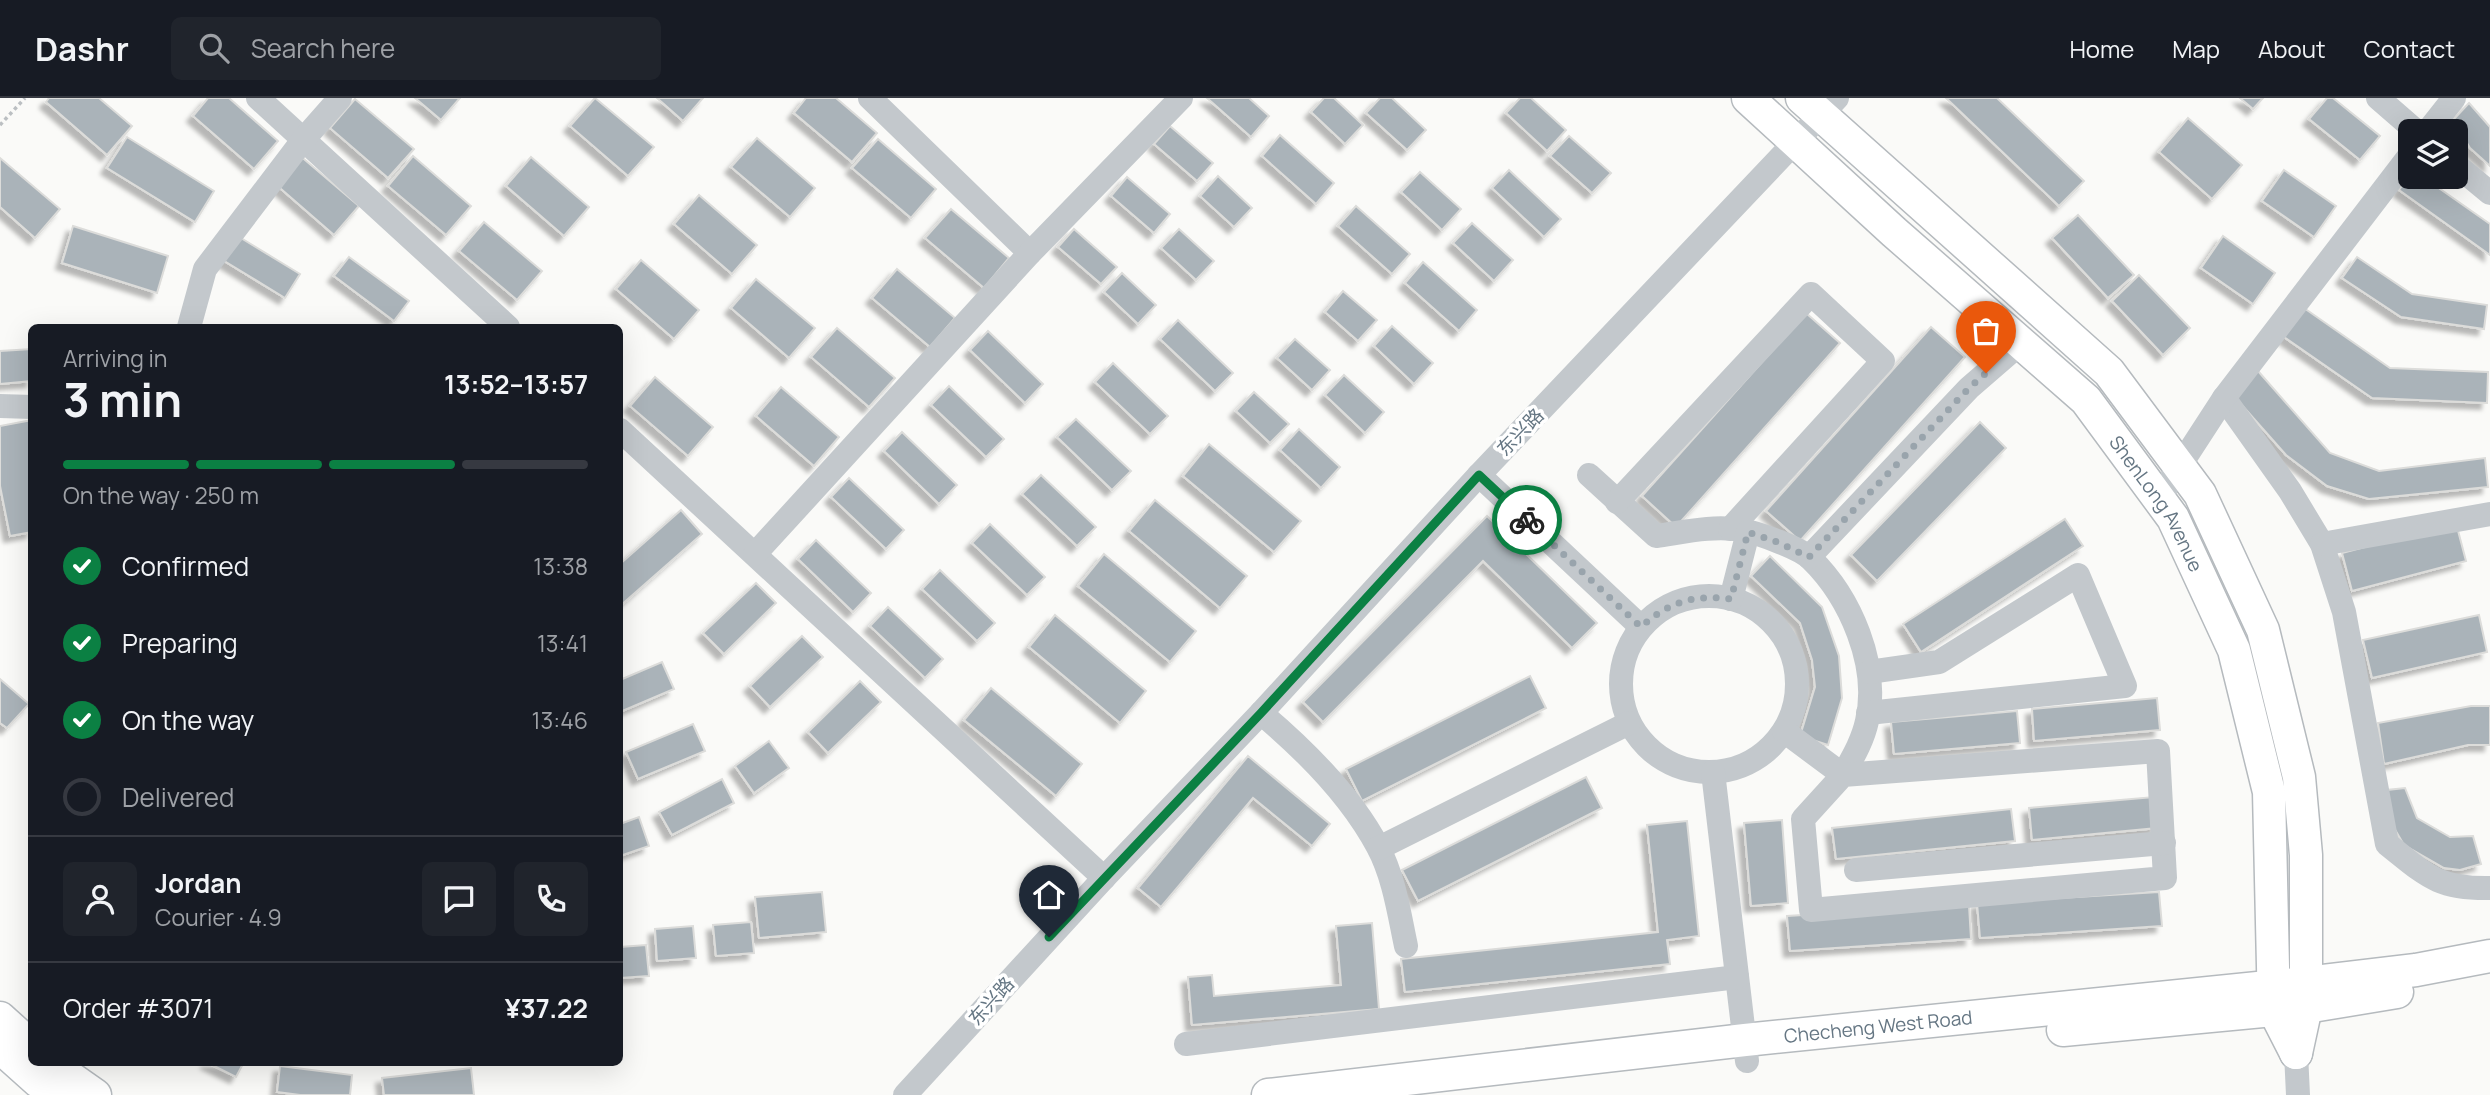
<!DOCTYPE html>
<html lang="en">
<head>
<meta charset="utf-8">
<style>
	body { margin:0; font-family:Manrope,"Noto Sans SC",sans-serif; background:#20242c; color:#f1f3f6; height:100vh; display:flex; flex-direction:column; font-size:26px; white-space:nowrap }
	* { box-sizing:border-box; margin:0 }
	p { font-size:23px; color:#9ea1a6 }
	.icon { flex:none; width:38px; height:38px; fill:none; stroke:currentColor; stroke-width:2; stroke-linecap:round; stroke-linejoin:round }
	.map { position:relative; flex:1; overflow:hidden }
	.details { position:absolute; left:28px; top:226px; width:595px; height:742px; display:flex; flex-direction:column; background:#171b24; border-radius:10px; box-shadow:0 7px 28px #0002 }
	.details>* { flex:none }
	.tools { position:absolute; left:2398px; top:21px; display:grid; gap:14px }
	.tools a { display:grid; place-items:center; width:70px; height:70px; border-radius:10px; background:#171b24; box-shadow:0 7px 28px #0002; font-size:35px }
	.pin { position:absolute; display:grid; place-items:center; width:60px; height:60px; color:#fff; margin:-72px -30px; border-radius:50% 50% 50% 0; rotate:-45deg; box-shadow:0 0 7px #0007 }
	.pin .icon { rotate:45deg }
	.courier { position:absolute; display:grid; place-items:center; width:70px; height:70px; margin:-35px; border:5px solid #0b8043; border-radius:50%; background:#fff; color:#222; box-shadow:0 2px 9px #0007 }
	.headline em { font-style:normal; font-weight:700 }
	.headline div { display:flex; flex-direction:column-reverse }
	.headline { display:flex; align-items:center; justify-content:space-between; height:119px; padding:0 35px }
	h1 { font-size:46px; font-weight:700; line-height:52px }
	.bar { display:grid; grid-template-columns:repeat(4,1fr); gap:10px 7px; align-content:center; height:84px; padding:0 35px }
	.bar i { height:9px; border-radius:5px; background:#363941 }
	.bar .selected { background:#0b8043 }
	.bar p { grid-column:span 4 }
	.line { display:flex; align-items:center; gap:18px; padding:0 35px; border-top:2px solid #363941 }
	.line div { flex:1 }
	.round { display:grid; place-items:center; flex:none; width:74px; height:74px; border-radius:10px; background:#20242c }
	ol { padding:0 35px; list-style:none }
	li { display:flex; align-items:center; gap:21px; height:77px }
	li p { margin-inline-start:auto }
	li .icon { padding:7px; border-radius:50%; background:#0b8043; color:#fff; stroke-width:4 }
	li:last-child { color:#9ea1a6 }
	li i { width:38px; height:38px; border:4px solid #363941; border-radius:50% }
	header { display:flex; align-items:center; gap:42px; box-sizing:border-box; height:98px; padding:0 35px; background:#171b24; border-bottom:2px solid #363941 }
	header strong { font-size:33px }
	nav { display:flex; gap:38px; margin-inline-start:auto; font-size:24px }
	.search { width:490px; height:63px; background:#20242c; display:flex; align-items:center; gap:18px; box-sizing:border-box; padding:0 24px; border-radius:10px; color:#9ea1a6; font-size:26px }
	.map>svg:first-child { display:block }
</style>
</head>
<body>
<header>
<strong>Dashr</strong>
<div class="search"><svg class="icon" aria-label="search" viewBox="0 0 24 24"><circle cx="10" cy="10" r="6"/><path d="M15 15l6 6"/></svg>Search here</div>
<nav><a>Home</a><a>Map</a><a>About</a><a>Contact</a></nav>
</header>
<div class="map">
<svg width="2490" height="997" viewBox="0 0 2490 997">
	<defs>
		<filter id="shadow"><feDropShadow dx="-6" dy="6" stdDeviation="2" flood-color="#0004"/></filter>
	</defs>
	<rect width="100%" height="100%" fill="#fafaf8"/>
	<g fill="#aab3b9" stroke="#dcdcda" stroke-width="2" filter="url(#shadow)">
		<polygon points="49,0 99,0 132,28 107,57 46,4"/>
		<polygon points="208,0 229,0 278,43 254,71 193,18"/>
		<polygon points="415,0 460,0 441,22"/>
		<polygon points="595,0 654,49 628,78 570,28"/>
		<polygon points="657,0 703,0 683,23"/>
		<polygon points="806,0 836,0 877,35 852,64 794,15"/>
		<polygon points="1207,0 1249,0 1269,18 1251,39"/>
		<polygon points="1324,0 1334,0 1363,27 1345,46 1311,14"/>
		<polygon points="1380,0 1392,0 1426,32 1407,52 1366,15"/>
		<polygon points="1520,0 1531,0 1566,32 1547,53 1506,15"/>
		<polygon points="1946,0 1997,0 2084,83 2059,108"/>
		<polygon points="2240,0 2263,0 2253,11"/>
		<polygon points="2327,0 2333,0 2380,38 2360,62 2309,21"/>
		<polygon points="355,1 414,51 388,80 330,30"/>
		<polygon points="2469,5 2490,29 2490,68 2470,50 2453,22"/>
		<polygon points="2188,20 2242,67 2212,101 2159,54"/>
		<polygon points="1170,28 1213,65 1197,83 1154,46"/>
		<polygon points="1280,37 1334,85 1316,106 1262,58"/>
		<polygon points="1569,38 1611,75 1592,95 1550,58"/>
		<polygon points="127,39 214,93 195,124 107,70"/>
		<polygon points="757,40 815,90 790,119 731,69"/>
		<polygon points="878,41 936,91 911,120 852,70"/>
		<polygon points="298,56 359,108 334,137 273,84"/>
		<polygon points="413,58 471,108 446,137 388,88"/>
		<polygon points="531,59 589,109 564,138 506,88"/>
		<polygon points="0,60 60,111 35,140 0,109"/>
		<polygon points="1509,72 1561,121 1544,139 1492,90"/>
		<polygon points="2284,72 2336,108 2314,139 2262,103"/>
		<polygon points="1420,74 1461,111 1442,132 1401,94"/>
		<polygon points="2410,76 2410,79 2423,79 2490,126 2490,157 2399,92"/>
		<polygon points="1218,78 1252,110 1234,129 1200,98"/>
		<polygon points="1127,79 1170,116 1154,135 1111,98"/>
		<polygon points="699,97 757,147 732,176 674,126"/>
		<polygon points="1356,108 1410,156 1392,176 1338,128"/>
		<polygon points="951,111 1009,160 984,190 925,140"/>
		<polygon points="2078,117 2134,177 2108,200 2052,140"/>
		<polygon points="484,124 542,173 517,202 459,153"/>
		<polygon points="1472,125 1513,162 1494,183 1453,145"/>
		<polygon points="73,128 168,158 157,195 62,165"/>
		<polygon points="1074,131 1117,169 1101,186 1058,149"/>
		<polygon points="1179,131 1214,163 1196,182 1161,150"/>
		<polygon points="236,137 300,176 285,200 221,161"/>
		<polygon points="2223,138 2275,175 2253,206 2201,170"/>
		<polygon points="349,159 409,203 394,223 334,178"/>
		<polygon points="2357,159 2412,196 2487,207 2484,231 2401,219 2342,180"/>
		<polygon points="641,162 699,212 674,241 616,191"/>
		<polygon points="1423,164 1477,212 1459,233 1405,185"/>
		<polygon points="897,171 955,220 930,249 872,200"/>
		<polygon points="1122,175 1156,207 1138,226 1104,194"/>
		<polygon points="2139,177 2190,230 2163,257 2112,203"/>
		<polygon points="756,181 815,230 789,260 731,210"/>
		<polygon points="1343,193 1377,222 1358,243 1325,214"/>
		<polygon points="2304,210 2390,270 2488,274 2487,305 2372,300 2284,239"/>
		<polygon points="1806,215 1840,245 1676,429 1642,398"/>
		<polygon points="1178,222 1233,275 1215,293 1160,241"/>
		<polygon points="1392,228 1433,265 1414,286 1374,248"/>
		<polygon points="1931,229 1965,259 1800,443 1766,413"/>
		<polygon points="837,230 895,280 869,309 811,259"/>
		<polygon points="988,233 1043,286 1025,305 970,252"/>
		<polygon points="1295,241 1330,272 1312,292 1277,260"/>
		<polygon points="32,251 32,283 0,286 0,253"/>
		<polygon points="1113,265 1168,318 1150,336 1095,284"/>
		<polygon points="2258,273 2330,355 2379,373 2485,360 2488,389 2369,401 2327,388 2286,357 2232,296"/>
		<polygon points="1344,277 1384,314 1365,335 1325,297"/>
		<polygon points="655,279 713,329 688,358 630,308"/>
		<polygon points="949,288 1004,341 986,359 931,307"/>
		<polygon points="781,289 839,339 814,368 756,318"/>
		<polygon points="1254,294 1289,326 1270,345 1236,313"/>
		<polygon points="1076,321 1131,373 1112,392 1057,339"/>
		<polygon points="32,322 32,434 10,438 0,388 0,328"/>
		<polygon points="1980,324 2006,350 1877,483 1851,457"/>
		<polygon points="1299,331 1340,369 1321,390 1280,352"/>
		<polygon points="902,334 957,387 939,406 884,353"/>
		<polygon points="1209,346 1301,423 1274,454 1183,378"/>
		<polygon points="1041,377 1096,429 1077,448 1022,396"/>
		<polygon points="849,380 904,432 886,451 831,399"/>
		<polygon points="1155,402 1247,478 1220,510 1129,433"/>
		<polygon points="681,412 702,436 620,508 620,466"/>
		<polygon points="1487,418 1597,525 1572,550 1483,463 1323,624 1303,604"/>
		<polygon points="2065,421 2083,448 1921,554 1903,526"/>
		<polygon points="2456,425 2466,463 2352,493 2342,455"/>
		<polygon points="990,426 1045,479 1027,497 972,445"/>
		<polygon points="816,442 871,495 853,514 798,461"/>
		<polygon points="1104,456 1196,533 1170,564 1078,488"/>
		<polygon points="1770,458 1822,509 1839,558 1842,600 1828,647 1800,638 1815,589 1812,562 1800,525 1751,478"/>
		<polygon points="940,472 995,525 977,543 922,491"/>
		<polygon points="756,485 776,505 724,556 703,535"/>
		<polygon points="888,509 943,561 925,580 870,528"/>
		<polygon points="1055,517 1146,593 1120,625 1029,549"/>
		<polygon points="2479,517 2487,554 2372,580 2363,542"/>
		<polygon points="802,538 823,559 770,609 750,588"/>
		<polygon points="662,564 674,591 620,614 620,582"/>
		<polygon points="1530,578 1546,610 1362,703 1346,671"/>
		<polygon points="0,581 29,606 7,630 0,625"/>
		<polygon points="860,583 881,604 828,655 808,634"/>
		<polygon points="991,590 1082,666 1056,698 964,622"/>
		<polygon points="2157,600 2160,632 2034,643 2032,611"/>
		<polygon points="2471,608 2490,608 2490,647 2468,647 2384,666 2378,625"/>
		<polygon points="2017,613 2020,645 1894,656 1891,624"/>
		<polygon points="693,626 705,653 638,681 626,654"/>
		<polygon points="769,643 789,670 754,695 735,668"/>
		<polygon points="1248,658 1330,726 1312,748 1253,700 1161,809 1138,790"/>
		<polygon points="1586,679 1602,710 1418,803 1402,772"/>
		<polygon points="722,681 734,705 672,737 659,714"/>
		<polygon points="2405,690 2417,720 2450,739 2473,738 2481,766 2460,772 2444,770 2404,747 2390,723 2387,692"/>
		<polygon points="2154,699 2157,730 2032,742 2029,710"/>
		<polygon points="2011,711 2015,743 1836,761 1832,730"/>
		<polygon points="639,719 649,748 620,758 620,726"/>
		<polygon points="1782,722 1788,805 1751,808 1744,725"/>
		<polygon points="1687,723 1699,838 1667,842 1670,866 1405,894 1401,861 1658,834 1647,727"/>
		<polygon points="822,794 826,834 759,840 755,799"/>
		<polygon points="2159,794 2162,828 1980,840 1977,805"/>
		<polygon points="1969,807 1971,841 1790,853 1787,818"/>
		<polygon points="751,824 754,855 716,858 713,827"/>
		<polygon points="1372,825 1379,911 1192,927 1188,879 1212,877 1214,898 1341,887 1336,828"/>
		<polygon points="693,828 696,860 657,863 655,831"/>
		<polygon points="646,847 649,878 620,880 620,849"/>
		<polygon points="206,964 244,964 236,979"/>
		<polygon points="280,968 352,977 350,997 300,997 277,994"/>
		<polygon points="471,970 474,997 384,997 382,980"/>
	</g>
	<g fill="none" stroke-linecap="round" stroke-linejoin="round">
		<defs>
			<g id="major">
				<path id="s1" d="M1748,0L1894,134L2086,302L2173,420L2234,552L2269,694L2274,912L2296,955"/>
				<polyline points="1802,0 2109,274 2200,396 2263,532 2299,679 2306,757 2306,909 2296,955"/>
				<polyline points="0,920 32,949"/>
				<polyline points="2063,932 2306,909 2397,894"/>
				<polyline points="0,949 38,983 57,997"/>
				<polyline points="48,964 95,997"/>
				<path id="s2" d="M1268,997L1745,942L2306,885L2416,872L2490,858"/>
			</g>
		</defs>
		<use href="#major" stroke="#b5babe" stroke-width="35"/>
		<polyline stroke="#bbbfc2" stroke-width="3.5" stroke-dasharray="3.5 3.5" stroke-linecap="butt" points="0,27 25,0"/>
		<g stroke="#c3c8cc" stroke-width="24">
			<polyline points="258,0 508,229"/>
			<polyline points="870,0 1030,155"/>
			<polyline points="2378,0 2416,33"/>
			<polyline points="2428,33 2454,0"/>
			<polyline points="2455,66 2490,95"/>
			<polyline points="189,229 205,171 303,42 340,0"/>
			<path d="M2224,300L2290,393L2322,446L2344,514L2387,746C2426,777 2437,791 2490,790"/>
			<polyline points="0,308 32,309"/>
			<polyline points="620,332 1104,780"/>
			<polyline points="1479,377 1641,529"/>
			<path d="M1589,377L1656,438C1684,434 1714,427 1742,432C1758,435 1800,450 1811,461C1850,499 1880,567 1867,623C1863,642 1853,659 1843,677"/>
			<polyline points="2159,400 2224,300 2410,57"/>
			<polyline points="1617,404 1811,196 1883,263 1730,431"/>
			<polyline points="2322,446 2490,416"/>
			<polyline points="755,456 1030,155 1181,0"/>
			<polyline points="1809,459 1969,290 2021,245"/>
			<circle cx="1709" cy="586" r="88"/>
			<polyline points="1731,501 1748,434"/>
			<path d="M1261,615C1305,652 1351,698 1378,749C1394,779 1399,815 1406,848"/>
			<polyline points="1868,615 2125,588 2078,477 1939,564 1869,574"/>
			<polyline points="1784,633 1843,677 1803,721 1811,812 2165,780 2158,653 1843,677"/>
			<polyline points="1713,674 1747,963"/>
			<polyline points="1379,750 1629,625"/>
			<polyline points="1856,772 2164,745"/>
			<polyline points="1186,946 1737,879"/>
			<polyline points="2296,955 2298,997"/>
			<polyline points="905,997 1104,780 1261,615 1479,377 1837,0"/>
		</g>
		<use href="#major" stroke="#fff" stroke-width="32"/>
	</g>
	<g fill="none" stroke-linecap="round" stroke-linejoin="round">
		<path stroke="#99a4ac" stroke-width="7" stroke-dasharray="0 12.6" d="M1527,422L1641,529C1668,504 1695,496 1731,501L1748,434L1777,444L1809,459L1969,290L1986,275"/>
		<polyline stroke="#0b8043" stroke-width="9" points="1049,839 1261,615 1479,377 1527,422"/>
	</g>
	<g text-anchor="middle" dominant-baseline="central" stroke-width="7" stroke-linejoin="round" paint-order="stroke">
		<g font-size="19" fill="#657683" stroke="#fff">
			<text transform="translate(1520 334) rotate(-46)">东兴路</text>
			<text stroke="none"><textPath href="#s1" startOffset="579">ShenLong Avenue</textPath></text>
			<text transform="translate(991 903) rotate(-48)">东兴路</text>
			<text stroke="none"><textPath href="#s2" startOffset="614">Checheng West Road</textPath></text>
		</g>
	</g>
</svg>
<div class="tools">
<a><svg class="icon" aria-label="layers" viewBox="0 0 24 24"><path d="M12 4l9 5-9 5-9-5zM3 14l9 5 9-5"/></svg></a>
</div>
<div class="pin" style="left:1986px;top:275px;background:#ea580c"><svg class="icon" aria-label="bag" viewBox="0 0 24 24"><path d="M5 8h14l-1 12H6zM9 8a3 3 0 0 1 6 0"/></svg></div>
<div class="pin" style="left:1049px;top:839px;background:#1f2937"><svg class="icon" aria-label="home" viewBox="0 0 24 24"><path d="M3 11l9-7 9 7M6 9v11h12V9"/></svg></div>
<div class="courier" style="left:1527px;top:422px"><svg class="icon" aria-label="bike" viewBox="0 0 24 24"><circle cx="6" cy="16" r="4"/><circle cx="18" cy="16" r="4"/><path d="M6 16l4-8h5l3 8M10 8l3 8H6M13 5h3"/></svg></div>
<section class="details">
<div class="headline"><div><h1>3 min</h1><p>Arriving in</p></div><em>13:52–13:57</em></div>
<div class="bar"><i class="selected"></i><i class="selected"></i><i class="selected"></i><i></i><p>On the way · 250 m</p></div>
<ol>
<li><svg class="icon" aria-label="check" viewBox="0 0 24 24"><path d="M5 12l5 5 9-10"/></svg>Confirmed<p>13:38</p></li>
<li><svg class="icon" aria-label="check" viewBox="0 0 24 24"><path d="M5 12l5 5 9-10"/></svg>Preparing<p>13:41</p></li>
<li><svg class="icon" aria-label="check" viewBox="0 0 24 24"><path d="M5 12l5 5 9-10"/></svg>On the way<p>13:46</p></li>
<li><i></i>Delivered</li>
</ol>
<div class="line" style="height:126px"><a class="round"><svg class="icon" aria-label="person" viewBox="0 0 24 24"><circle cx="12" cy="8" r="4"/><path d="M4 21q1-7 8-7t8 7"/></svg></a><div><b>Jordan</b><p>Courier · 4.9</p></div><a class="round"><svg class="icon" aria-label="chat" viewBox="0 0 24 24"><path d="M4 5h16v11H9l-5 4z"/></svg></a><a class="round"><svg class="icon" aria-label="phone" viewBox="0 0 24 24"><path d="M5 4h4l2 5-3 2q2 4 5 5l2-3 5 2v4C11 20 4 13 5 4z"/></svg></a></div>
<div class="line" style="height:91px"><div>Order #3071</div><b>¥37.22</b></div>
</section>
</div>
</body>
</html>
